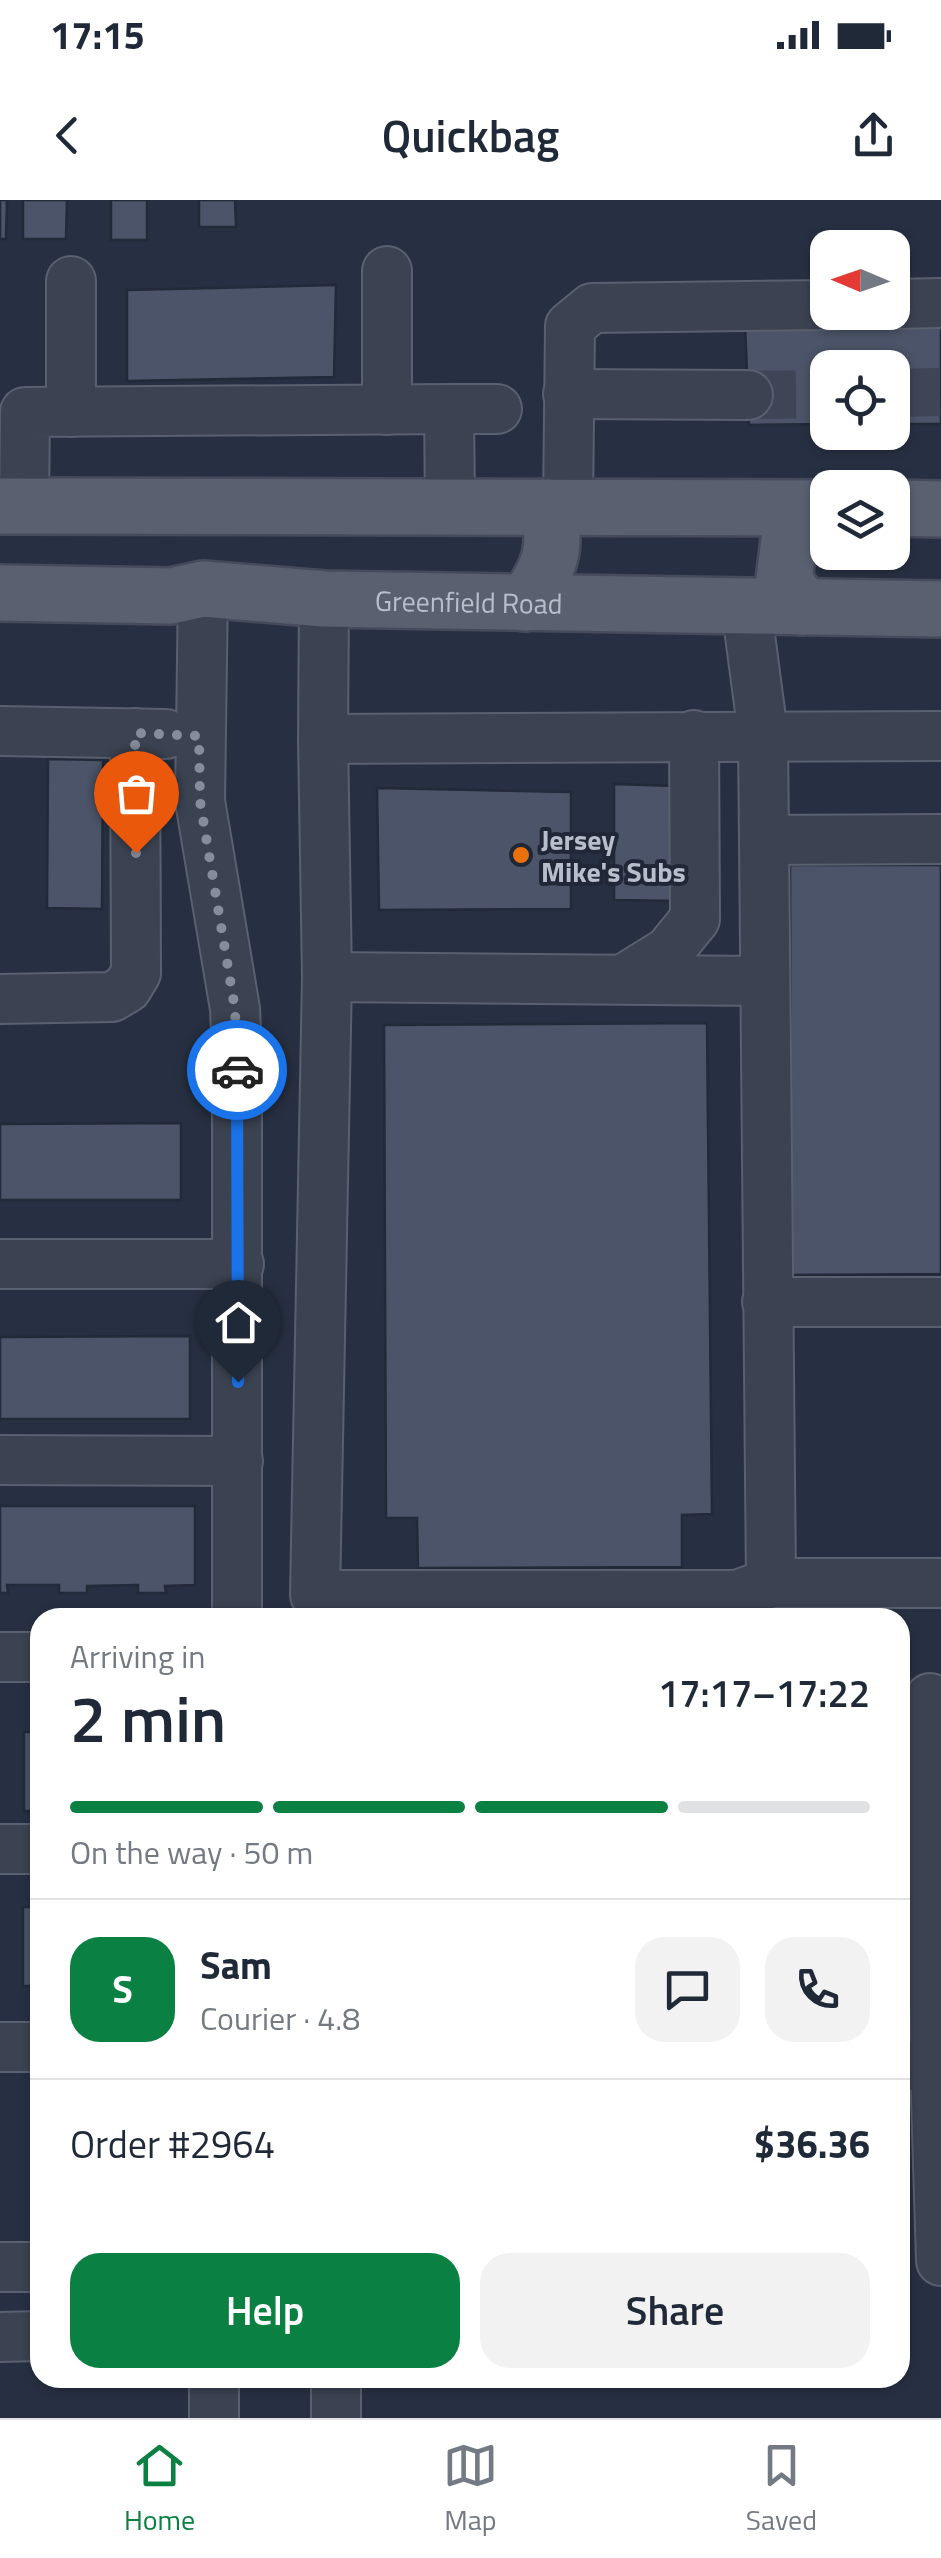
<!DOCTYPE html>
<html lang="en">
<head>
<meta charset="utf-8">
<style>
	body { margin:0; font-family:"Titillium Web",sans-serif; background:#f2f2f3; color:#1f2937; height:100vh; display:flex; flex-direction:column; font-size:38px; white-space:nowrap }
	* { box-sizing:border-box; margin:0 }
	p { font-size:32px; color:#747a83 }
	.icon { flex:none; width:55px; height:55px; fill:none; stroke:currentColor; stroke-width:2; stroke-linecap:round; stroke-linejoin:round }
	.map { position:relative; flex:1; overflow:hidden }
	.drawer { position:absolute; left:30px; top:1408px; width:880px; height:780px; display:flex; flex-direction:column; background:#fff; border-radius:30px; box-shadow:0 2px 8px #0004 }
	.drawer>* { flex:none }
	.needle { width:65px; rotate:272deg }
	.controls { position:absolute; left:810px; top:30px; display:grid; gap:20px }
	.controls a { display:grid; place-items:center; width:100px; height:100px; border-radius:20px; background:#fff; box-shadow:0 2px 8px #0004; font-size:50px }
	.pin { position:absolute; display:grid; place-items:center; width:85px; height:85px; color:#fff; margin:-102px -42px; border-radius:50% 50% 50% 0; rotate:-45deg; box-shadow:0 0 10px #0007 }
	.pin .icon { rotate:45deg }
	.courier { position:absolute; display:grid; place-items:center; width:100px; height:100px; margin:-50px; border:8px solid #1a73e8; border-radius:50%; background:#fff; color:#222; box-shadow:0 2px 12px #0007 }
	.summary em { font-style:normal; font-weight:600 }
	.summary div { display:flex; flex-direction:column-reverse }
	.summary { display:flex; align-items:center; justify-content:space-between; height:170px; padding:0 40px }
	h1 { font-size:65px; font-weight:600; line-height:75px }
	.bar { display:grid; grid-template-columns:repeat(4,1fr); gap:15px 10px; align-content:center; height:120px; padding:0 40px }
	.bar i { height:12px; border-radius:8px; background:#e0e1e3 }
	.bar .current { background:#0b8043 }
	.bar p { grid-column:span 4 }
	.line { display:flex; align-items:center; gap:25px; padding:0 40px; border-top:2px solid #e0e1e3 }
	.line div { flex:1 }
	.round { display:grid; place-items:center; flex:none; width:105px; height:105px; border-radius:30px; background:#f2f2f3 }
	.action { display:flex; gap:20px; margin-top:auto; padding:20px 40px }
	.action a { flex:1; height:115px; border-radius:30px; background:#0b8043; color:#fff; font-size:40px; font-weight:600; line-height:115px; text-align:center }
	.action a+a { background:#f2f2f3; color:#1f2937 }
	.status { display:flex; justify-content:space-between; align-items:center; height:70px; padding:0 50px; background:#fff; direction:ltr }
	.status svg { height:28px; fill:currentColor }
	header { display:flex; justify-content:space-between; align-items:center; height:130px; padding:0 40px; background:#fff; font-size:45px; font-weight:600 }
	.tab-bar { display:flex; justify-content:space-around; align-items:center; height:140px; border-top:2px solid #e0e1e3; background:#fff; font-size:28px; color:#747a83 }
	.tab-bar a { display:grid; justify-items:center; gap:5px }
	.tab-bar .current { color:#0b8043 }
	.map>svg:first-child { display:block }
</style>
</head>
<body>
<div class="status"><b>17:15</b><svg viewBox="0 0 49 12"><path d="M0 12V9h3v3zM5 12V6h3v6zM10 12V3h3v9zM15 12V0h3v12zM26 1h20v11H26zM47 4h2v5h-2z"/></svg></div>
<header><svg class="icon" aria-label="back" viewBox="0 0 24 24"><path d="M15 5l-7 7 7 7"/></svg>Quickbag<svg class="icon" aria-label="share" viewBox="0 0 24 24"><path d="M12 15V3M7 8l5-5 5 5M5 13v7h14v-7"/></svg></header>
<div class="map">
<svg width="941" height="2218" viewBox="0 0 941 2218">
	<rect width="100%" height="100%" fill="#273042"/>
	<g fill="#4b5468" stroke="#222939" stroke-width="2.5">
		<polygon points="0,0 7,0 6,39 0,39"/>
		<polygon points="23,0 67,0 66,39 23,39"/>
		<rect x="111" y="0" width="36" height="40"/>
		<polygon points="199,0 235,0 236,27 199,27"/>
		<polygon points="336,85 334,177 127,181 127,90"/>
		<polygon points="745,123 941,124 941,224 892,224 892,168 828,168 828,224 749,225"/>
		<polygon points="48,559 103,560 102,709 47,708"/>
		<polygon points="614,584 677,586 678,701 614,700"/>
		<polygon points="377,588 571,592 571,709 379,710"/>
		<polygon points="790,665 941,665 941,1074 791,1075"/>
		<polygon points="707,823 712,1314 682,1315 682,1367 418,1368 417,1318 386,1318 384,825"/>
		<polygon points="181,923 181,1000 0,1000 0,924"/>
		<polygon points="190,1136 190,1219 0,1219 0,1137"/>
		<polygon points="0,1306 195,1306 195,1385 165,1386 166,1393 138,1393 138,1385 87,1386 87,1393 59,1393 59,1385 7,1385 8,1393 0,1393"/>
		<rect x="24" y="1532" width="16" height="79"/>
		<rect x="23" y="1707" width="17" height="79"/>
	</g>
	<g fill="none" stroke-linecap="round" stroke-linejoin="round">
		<g stroke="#3d4557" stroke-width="48" stroke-dasharray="48 24" stroke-linecap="butt">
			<polyline points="892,193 941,192"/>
			<polyline points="748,195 828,194"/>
		</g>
		<defs>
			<g id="minor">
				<polyline points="387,71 387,210"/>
				<polyline points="892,104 941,103"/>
				<polyline points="568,194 748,195"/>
				<polyline points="449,209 497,209"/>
				<polyline points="71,212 71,81"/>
				<polyline points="24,306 25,212 449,209 450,307"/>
				<polyline points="568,307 570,126 592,108 828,105"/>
				<polyline points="203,389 200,601 235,809 237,854 237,1418"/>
				<polyline points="746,405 763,534 771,1383 941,1383"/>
				<polyline points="0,531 166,534"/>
				<polyline points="323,539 324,399"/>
				<polyline points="764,640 941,639"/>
				<polyline points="327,777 765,781"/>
				<polyline points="624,779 669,751 695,719 694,535"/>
				<polyline points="0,799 112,797 127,788 136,773 135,533"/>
				<polyline points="0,1064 239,1064"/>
				<polyline points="767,1102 941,1102"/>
				<polyline points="0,1260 238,1261"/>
				<polyline points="771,1383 737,1395 315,1395 327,777 323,539 941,536"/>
				<polyline points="0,1457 40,1457"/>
				<polyline points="930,1498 935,1866"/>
				<polyline points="0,1649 40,1649"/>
				<polyline points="0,1847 40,1847"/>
				<polyline points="900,1866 935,1866 941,2061"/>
				<polyline points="0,2067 40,2067"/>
				<polyline points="0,2137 40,2136"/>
				<polyline points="214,2178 214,2218"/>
				<polyline points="336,2218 336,2178"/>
			</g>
			<g id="major">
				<polyline points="0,306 828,308"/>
				<polyline points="892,308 941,309"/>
				<path id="s1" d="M0,393L171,396L203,389L324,399L941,409"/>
				<path d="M525,403C549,372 559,346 547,307"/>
				<polyline points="802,407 784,380 789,340 816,308"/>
			</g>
		</defs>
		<use href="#minor" stroke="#59606f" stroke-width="52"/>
		<use href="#major" stroke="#454b5b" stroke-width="60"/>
		<use href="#minor" stroke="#3b4251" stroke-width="48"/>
		<use href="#major" stroke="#596171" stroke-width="55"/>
	</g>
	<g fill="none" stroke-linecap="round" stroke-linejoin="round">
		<polyline stroke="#858c9b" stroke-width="10" stroke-dasharray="0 18" points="136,653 135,533 199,536 200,601 235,809 237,870"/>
		<polyline stroke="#1a73e8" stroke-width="12" points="237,870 238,1182"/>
	</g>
	<circle fill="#e8710a" stroke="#202737" stroke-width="4" cx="521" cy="655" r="10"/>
	<g text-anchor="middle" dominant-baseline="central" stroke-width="8" stroke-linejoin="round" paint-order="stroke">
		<g font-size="28" fill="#b8becb" stroke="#202737">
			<text stroke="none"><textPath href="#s1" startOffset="470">Greenfield Road</textPath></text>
		</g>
		<g font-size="28" font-weight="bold" fill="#b8becb" stroke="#202737" text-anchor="start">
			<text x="541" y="639">Jersey<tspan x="541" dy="32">Mike's Subs</tspan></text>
		</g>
	</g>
</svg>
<div class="controls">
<a><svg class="needle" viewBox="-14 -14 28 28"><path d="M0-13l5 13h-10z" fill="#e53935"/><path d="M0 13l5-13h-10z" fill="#747a83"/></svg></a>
<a><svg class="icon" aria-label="locate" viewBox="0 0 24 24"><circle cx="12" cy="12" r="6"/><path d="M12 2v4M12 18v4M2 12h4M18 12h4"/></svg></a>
<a><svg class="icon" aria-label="layers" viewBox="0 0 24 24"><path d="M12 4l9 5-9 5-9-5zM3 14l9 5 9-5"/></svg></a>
</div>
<div class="pin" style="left:136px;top:653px;background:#ea580c"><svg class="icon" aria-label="bag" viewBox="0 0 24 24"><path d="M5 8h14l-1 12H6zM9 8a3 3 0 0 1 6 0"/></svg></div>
<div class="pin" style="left:238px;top:1182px;background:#1f2937"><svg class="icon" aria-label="home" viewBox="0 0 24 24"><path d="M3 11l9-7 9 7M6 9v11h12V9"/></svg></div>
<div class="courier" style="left:237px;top:870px"><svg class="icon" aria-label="car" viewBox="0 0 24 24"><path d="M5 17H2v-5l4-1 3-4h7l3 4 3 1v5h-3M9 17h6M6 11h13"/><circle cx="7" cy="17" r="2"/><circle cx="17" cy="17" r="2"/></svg></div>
<section class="drawer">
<div class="summary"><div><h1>2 min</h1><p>Arriving in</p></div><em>17:17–17:22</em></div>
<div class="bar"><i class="current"></i><i class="current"></i><i class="current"></i><i></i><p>On the way · 50 m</p></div>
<div class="line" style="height:180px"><b class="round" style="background:#0b8043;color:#fff">S</b><div><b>Sam</b><p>Courier · 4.8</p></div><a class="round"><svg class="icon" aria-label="chat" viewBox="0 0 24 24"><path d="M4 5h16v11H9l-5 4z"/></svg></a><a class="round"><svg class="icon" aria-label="phone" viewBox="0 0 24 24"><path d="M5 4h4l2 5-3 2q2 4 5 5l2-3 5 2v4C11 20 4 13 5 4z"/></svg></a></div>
<div class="line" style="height:130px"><div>Order #2964</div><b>$36.36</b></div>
<div class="action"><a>Help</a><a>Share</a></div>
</section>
</div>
<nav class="tab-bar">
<a class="current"><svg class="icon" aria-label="home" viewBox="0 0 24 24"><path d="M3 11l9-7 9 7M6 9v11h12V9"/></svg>Home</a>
<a><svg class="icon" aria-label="map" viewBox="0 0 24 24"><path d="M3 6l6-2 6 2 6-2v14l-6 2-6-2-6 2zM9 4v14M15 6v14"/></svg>Map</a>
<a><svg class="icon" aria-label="saved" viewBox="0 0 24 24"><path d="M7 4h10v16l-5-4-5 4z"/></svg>Saved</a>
</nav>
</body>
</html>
